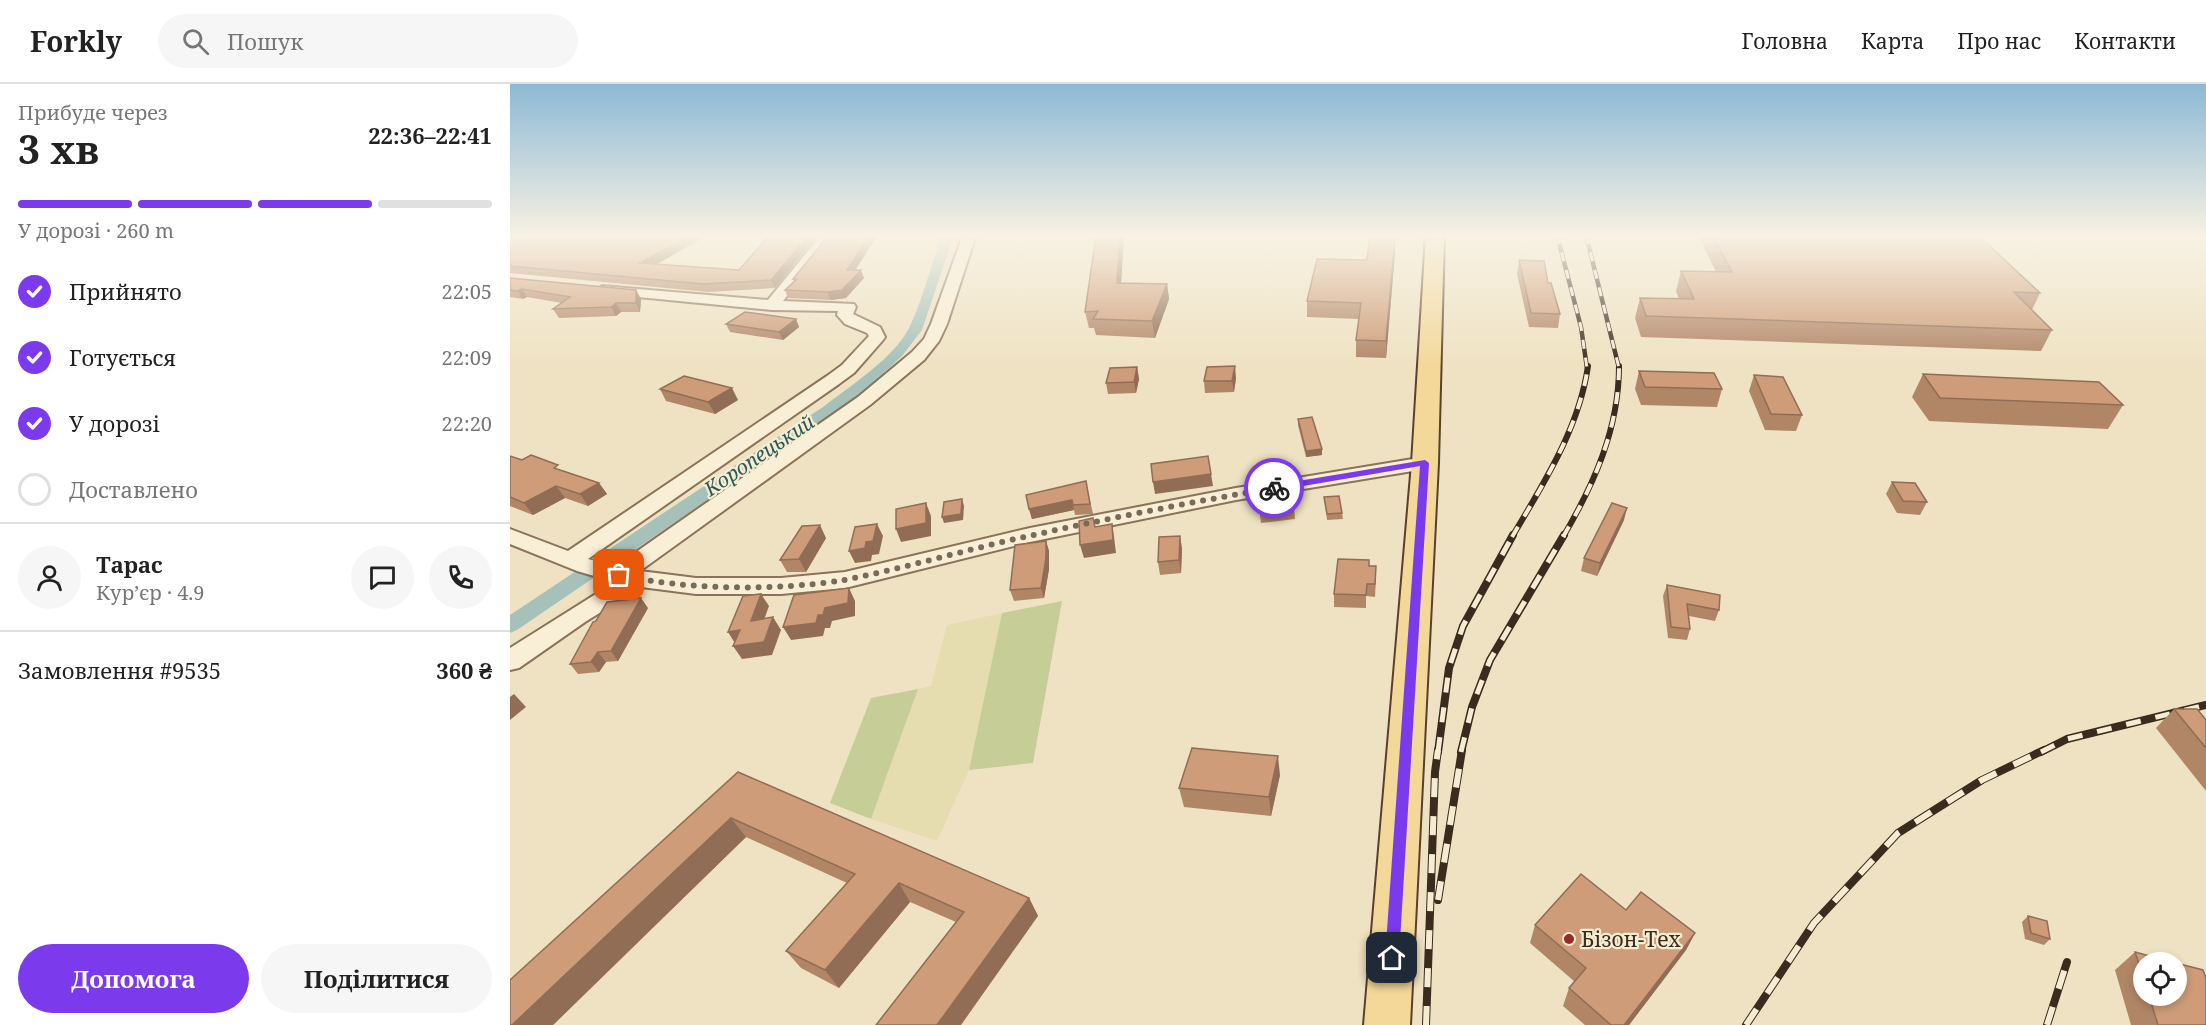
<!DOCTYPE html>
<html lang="uk">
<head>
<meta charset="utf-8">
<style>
	body { margin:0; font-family:"Noto Serif",serif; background:#f6f6f6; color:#222; height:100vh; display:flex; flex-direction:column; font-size:22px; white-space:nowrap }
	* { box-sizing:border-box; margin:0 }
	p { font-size:20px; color:#767676 }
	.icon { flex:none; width:33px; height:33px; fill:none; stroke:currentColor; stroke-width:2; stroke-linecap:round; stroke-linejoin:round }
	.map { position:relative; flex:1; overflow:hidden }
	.panel { display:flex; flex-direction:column; background:#fff; width:510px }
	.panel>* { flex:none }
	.controls { position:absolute; left:1623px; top:868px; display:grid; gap:12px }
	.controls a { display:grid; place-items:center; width:54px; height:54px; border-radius:50%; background:#fff; box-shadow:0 3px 9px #0003; font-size:30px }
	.pin { position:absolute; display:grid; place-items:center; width:51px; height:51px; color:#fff; margin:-26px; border-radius:12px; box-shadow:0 3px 9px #0006 }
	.courier { position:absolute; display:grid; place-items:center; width:60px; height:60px; margin:-30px; border:4px solid #7c3aed; border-radius:50%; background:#fff; color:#222; box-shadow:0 2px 8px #0007 }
	.head em { font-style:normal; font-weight:700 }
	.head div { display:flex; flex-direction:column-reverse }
	.head { display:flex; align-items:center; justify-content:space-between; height:102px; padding:0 18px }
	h1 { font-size:39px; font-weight:700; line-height:45px }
	.bar { display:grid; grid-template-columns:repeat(4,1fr); gap:9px 6px; align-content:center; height:72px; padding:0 18px }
	.bar i { height:8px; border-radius:4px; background:#e0e0e0 }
	.bar .current { background:#7c3aed }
	.bar p { grid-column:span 4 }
	.line { display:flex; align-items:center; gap:15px; padding:0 18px; border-top:2px solid #e0e0e0 }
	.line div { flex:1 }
	.round { display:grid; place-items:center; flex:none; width:63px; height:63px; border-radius:32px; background:#f6f6f6 }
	ol { padding:0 18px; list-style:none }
	li { display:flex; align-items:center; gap:18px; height:66px }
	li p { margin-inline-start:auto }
	li .icon { padding:6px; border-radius:50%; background:#7c3aed; color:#fff; stroke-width:4 }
	li:last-child { color:#767676 }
	li i { width:33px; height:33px; border:3px solid #e0e0e0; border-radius:50% }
	.cta { display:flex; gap:12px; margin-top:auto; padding:12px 18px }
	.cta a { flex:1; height:69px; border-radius:36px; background:#7c3aed; color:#fff; font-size:24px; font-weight:700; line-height:69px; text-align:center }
	.cta a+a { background:#f6f6f6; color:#222 }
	header { display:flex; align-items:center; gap:36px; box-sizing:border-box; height:84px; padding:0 30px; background:#fff; border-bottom:2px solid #e0e0e0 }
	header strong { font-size:28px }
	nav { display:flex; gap:33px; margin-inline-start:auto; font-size:21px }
	.search { width:420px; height:54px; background:#f6f6f6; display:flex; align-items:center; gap:15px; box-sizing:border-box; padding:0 21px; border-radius:33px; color:#767676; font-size:22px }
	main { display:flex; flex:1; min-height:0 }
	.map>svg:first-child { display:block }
</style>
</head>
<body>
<header>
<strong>Forkly</strong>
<div class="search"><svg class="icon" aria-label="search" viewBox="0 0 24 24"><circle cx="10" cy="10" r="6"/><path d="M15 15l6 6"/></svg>Пошук</div>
<nav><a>Головна</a><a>Карта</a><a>Про нас</a><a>Контакти</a></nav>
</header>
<main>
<section class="panel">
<div class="head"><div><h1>3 хв</h1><p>Прибуде через</p></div><em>22:36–22:41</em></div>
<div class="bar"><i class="current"></i><i class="current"></i><i class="current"></i><i></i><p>У дорозі · 260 m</p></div>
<ol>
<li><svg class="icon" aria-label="check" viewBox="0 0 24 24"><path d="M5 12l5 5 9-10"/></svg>Прийнято<p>22:05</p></li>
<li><svg class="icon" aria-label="check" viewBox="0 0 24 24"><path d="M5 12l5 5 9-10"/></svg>Готується<p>22:09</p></li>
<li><svg class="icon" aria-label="check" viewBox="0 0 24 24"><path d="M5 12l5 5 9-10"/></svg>У дорозі<p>22:20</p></li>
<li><i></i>Доставлено</li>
</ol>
<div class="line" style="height:108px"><a class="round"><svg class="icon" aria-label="person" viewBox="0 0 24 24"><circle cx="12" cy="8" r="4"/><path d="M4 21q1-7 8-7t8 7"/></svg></a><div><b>Тарас</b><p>Кур’єр · 4.9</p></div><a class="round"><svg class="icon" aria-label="chat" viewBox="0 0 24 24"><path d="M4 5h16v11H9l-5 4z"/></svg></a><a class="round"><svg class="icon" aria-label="phone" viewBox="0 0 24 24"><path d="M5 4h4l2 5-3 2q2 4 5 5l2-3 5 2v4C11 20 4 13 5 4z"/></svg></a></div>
<div class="line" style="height:78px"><div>Замовлення #9535</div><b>360 ₴</b></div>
<div class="cta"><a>Допомога</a><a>Поділитися</a></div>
</section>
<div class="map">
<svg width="1696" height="941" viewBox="0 0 1696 941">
	<rect width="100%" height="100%" fill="#efe2c3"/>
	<polygon fill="#e5ddb0" points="492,529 459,686 427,757 361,735 408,605 421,602 437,541"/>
	<g fill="#c6cd96">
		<polygon points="552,517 523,679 459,686 492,529"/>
		<polygon points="408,605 361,735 320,719 361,614"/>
	</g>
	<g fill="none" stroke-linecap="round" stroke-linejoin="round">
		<path fill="#a5c1b9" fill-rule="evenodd" d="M432,151H444L412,246L392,272L364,298L325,329L7,546L0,549V531L313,323C340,302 384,274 399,244C413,215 421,181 432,151Z"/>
		<defs>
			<polygon id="minor" points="311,151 325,151 273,217 344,220 346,223 343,230 370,243 375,253 373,256 344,289 329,300 78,475 106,482 348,313 402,268 414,255 421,240 453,151 466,151 437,240 429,257 414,276 360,321 130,487 186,494 271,494 335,488 520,444 726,404 915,373 922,375 925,379 922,383 915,385 726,416 520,458 335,504 271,510 186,510 131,503 75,538 9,584 0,586 0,564 105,498 67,487 0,460 0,445 58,467 317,292 332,281 359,252 357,249 335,240 327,231 328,227 262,226 97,210 92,208 89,205 92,202 258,216"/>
			<polygon id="major" points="916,151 934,151 928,379 900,941 854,941 902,379"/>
		</defs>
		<use href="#minor" stroke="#897359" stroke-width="4"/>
		<use href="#major" stroke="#57412d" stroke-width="4"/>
		<use href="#minor" fill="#f9efd6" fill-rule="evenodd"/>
		<use href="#major" fill="#f3d89a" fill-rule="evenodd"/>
		<defs>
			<g id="rail-far3">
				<polyline points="1047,151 1071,243 1077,284"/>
				<polyline points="1076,151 1109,284"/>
			</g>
			<g id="rail-far2">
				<path d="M1002,453C1033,400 1069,345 1078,282"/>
				<path d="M1053,453C1084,400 1109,345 1109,282"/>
			</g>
			<g id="rail-far1">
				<polyline points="928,668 939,584 953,542 1003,451"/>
				<polyline points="951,668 962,623 980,576 1054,451"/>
				<polyline points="1531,668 1557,655 1696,621"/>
			</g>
			<g id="rail">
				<polyline points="928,816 952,666"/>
				<polyline points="916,941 925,688 928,666"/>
				<polyline points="1236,941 1304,839 1388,749 1472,696 1534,666"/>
				<polyline points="1537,941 1557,878"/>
			</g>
		</defs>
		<use href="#rail-far3" stroke="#392b1e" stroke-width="4.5"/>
		<use href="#rail-far2" stroke="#392b1e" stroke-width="6"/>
		<use href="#rail-far1" stroke="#392b1e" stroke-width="8"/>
		<use href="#rail" stroke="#392b1e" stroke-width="8"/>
		<use href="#rail-far3" stroke="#f6ecd2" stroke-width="3" stroke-dasharray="9" stroke-linecap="butt"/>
		<use href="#rail-far2" stroke="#f6ecd2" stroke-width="4" stroke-dasharray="12" stroke-linecap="butt"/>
		<use href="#rail-far1" stroke="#f6ecd2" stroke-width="5" stroke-dasharray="15" stroke-linecap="butt"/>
		<use href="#rail" stroke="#f6ecd2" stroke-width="6" stroke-dasharray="19" stroke-linecap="butt"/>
	</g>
	<g fill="#b18667">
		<polygon points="257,151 265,204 198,208 0,189 0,158 147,180 229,186 254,157 253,154"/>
		<polygon points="614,151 611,199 657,200 659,215 645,254 586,251 584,244 579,244 575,228"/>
		<polygon points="1188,151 1468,151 1530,209 1522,226 1542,246 1531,267 1131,253 1125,234 1130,214 1169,215 1166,207 1171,187 1206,188"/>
		<polygon points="366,154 345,186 354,194 336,214 321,216 278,214 275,206 284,197 283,195"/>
		<polygon points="885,154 885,169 876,274 846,273 846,256 849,235 797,233 797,217 857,176"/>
		<polygon points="1009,176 1038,199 1050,230 1048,244 1019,243 1007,190"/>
		<polygon points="0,194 131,215 130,228 111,228 106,232 49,234 43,225 52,219 17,213 13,215 0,213"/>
		<polygon points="286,235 289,243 273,256 220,248 216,240"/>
		<polygon points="627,283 629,295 626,309 598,310 596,299"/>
		<polygon points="1129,287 1212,305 1207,323 1131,321 1125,305"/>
		<polygon points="1413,290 1613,321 1598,345 1419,337 1402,313"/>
		<polygon points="1244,291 1292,331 1286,347 1255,346 1239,307"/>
		<polygon points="726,294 724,308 695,309 694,297"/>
		<polygon points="150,305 228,316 205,330 156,317"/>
		<polygon points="788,335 812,371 796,373 788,341"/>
		<polygon points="0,372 51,386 89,399 97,410 78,422 55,414 23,431 0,422"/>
		<polygon points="1382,398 1417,418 1410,431 1387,429 1376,410"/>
		<polygon points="578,407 583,430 565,431 564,426 522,435 519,425"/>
		<polygon points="747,409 784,422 785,435 751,439"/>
		<polygon points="814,413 832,429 833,435 817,436"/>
		<polygon points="1114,436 1087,492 1071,487 1074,474"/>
		<polygon points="316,454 296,488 277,488 270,476"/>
		<polygon points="536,457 539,467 539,485 534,514 504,517 500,506"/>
		<polygon points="672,464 671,489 650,491 648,478"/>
		<polygon points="859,482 866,495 865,513 856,512 856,524 824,523 824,510"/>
		<polygon points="1157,501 1209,526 1205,537 1179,532 1180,545 1177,556 1158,554 1153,512"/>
		<polygon points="138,524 108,577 96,578 89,588 68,590 60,580"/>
		<polygon points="1664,625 1696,636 1696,707 1646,644"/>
		<polygon points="228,688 519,814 528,832 446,838 400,818 329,904 291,884 276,867 337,799 236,753 43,941"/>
		<polygon points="770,691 761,732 674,723 669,704"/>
		<polygon points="1116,826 1185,849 1176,866 1119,941 1075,941 1053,922 1059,904 1065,898 1020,859 1025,841"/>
		<polygon points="1518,832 1540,855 1534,861 1515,855 1512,838"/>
		<polygon points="1625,868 1634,879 1634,912 1666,912 1696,941 1621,941 1605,886"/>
	</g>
	<g fill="#906d54">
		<polygon points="181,151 198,151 135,187 130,179"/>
		<polygon points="299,151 308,151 265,204 261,196"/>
		<polygon points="360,151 365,151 366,154 340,194 337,186"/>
		<polygon points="610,151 614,151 610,215 607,199"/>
		<polygon points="885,154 885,169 876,274 876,257"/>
		<polygon points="351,186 354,194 336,214 321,216 317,208"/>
		<polygon points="657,200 659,215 645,254 642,237"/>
		<polygon points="12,205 17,213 13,215 7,207"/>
		<polygon points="126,206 131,215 130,228 126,219"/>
		<polygon points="106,219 111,228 106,232 101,223"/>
		<polygon points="286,235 289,243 273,256 269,248"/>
		<polygon points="725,282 726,294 724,308 722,297"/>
		<polygon points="627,283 629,295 626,309 624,298"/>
		<polygon points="222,304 228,316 205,330 198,318"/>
		<polygon points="812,365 812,371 796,373 796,367"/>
		<polygon points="701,390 703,402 645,410 643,398"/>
		<polygon points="89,399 97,410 78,422 70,410"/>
		<polygon points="46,402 55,414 23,431 14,419"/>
		<polygon points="452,415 454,422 453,436 434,439 432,433"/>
		<polygon points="562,416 564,426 522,435 519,425"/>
		<polygon points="416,419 421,432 421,452 391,458 386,445"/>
		<polygon points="1117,424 1114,436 1087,492 1090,479"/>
		<polygon points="367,440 373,452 369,470 362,471 361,477 345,479 339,467 356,458"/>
		<polygon points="602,440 604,453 606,469 574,474 570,461"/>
		<polygon points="310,441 316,454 296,488 289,475"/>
		<polygon points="670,452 672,464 671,489 669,476"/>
		<polygon points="536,457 539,467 539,485 534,514 531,504"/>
		<polygon points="339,504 345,517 345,532 322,537 320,544 315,544 313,552 281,556 273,543 308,531 315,524"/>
		<polygon points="251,510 259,522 249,550 241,537"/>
		<polygon points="131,514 138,524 108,577 101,567"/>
		<polygon points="263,533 271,546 262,571 232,575 223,562"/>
		<polygon points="230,546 226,561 218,548"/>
		<polygon points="88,568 96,578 89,588 81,578"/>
		<polygon points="4,610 16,623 0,636 0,613"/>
		<polygon points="768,672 770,691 761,732 759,713"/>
		<polygon points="221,734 236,753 43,941 2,941"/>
		<polygon points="389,799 400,818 329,904 315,886"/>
		<polygon points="519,814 528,832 451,941 427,941"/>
		<polygon points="1185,849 1176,866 1119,941 1114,941"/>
	</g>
	<g fill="#ce9c78" stroke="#906d54" stroke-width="1.5">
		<polygon points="15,151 181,151 130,179 229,186 257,154 253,154 257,151 299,151 261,196 193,200 0,182 0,158"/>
		<polygon points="319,151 360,151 337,186 351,186 332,206 317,208 275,206 287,195 283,195"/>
		<polygon points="586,151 610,151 607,199 657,200 642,237 583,235 588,227 575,228"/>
		<polygon points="1202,151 1468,151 1530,209 1504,208 1542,246 1136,232 1130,214 1184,215 1171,187 1222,188"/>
		<polygon points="860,153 885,154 876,257 846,256 851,219 797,217 807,175 857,176"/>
		<polygon points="1009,176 1034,177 1038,199 1041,199 1050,230 1021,229"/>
		<polygon points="0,194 126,206 126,219 106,219 101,223 43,225 60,213 12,205 7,207 0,206"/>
		<polygon points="235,228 286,235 269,248 216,240"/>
		<polygon points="725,282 722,297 694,297 697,283"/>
		<polygon points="627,283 624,298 596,299 600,284"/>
		<polygon points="1129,287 1204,289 1212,305 1135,303"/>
		<polygon points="1413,290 1589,298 1613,321 1430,314"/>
		<polygon points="1244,291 1273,293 1292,331 1261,330"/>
		<polygon points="174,292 222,304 198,318 150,305"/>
		<polygon points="802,333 812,365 796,367 788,335"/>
		<polygon points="21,371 48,381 44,384 89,399 70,410 46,402 14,419 0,413 0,372 12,376"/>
		<polygon points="698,372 701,390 643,398 641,380"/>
		<polygon points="576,397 580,420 563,421 562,416 519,425 516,411"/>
		<polygon points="1382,398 1405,399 1417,418 1393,417"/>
		<polygon points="781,405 784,422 750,426 747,409"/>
		<polygon points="829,412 832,429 817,430 814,413"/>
		<polygon points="452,415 451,430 432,433 434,418"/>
		<polygon points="416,419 416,439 386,445 386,425"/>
		<polygon points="1102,419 1117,424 1090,479 1074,474"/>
		<polygon points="583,434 585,443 602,440 603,456 570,461 569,437"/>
		<polygon points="367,440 363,457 356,458 355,464 339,467 345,443"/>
		<polygon points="310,441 289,475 270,476 292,442"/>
		<polygon points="670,452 669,476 648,478 649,453"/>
		<polygon points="536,457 536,474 531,504 500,506 505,461"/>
		<polygon points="828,475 859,476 859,482 866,482 865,500 857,500 856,511 824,510"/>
		<polygon points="1157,501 1210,511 1209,526 1177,520 1180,545 1161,543"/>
		<polygon points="339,504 338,519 315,524 313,531 308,531 306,539 273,543 284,511"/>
		<polygon points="251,510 241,537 263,533 254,558 223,562 230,546 218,548 233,512"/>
		<polygon points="131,514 101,567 88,568 81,578 60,580 83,538 86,537 97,518"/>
		<polygon points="1664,625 1687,625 1696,636 1696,664"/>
		<polygon points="682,664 768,672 759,713 669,704"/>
		<polygon points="228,688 519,814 427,941 366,941 454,828 389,799 315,886 276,867 345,790 221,734 2,941 0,941 0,896"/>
		<polygon points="1071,790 1116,826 1131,808 1185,849 1114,941 1101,941 1059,904 1076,884 1025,841"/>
		<polygon points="1518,832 1537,837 1540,855 1521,849"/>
		<polygon points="1625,868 1666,879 1634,879 1634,895"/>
		<polygon points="1666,879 1693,886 1696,894 1696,941 1648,941 1639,912 1666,912"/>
	</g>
	<linearGradient id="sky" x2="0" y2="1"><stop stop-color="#8db9d5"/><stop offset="0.54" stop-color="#f8f2e4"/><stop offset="1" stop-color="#f8f2e4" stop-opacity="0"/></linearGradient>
	<rect width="1696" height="282" fill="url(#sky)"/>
	<polygon fill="#7c3aed" points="915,376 919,379 889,874 887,879 882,882 877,879 875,874 910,382 764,407 759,404 764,401"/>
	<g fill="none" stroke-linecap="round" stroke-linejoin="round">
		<path stroke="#796b58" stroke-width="6" stroke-dasharray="0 10.8" d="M109,491C175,506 268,507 334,496C396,484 458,465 519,452C600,434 682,418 764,404"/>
	</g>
	<circle fill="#992828" stroke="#f6ecd2" stroke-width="2" cx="1059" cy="855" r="6"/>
	<g text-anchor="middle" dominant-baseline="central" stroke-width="4.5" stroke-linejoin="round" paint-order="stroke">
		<g font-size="20" font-style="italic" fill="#2d5957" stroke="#f6ecd2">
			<text transform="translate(249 371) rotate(-34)">Коропецький</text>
		</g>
		<g font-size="21" fill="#392b1e" stroke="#f6ecd2" text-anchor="start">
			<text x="1071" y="855">Бізон-Тех</text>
		</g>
	</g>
</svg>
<div class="controls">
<a><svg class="icon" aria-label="locate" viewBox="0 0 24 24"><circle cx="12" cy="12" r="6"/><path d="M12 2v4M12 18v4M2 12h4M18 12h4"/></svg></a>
</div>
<div class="pin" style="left:109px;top:491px;background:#ea580c"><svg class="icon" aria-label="bag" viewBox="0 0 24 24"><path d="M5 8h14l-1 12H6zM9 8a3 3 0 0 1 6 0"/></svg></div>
<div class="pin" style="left:882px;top:874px;background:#1f2937"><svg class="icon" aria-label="home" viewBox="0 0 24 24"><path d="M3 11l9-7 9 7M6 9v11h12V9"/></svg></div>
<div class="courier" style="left:764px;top:404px"><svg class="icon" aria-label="bike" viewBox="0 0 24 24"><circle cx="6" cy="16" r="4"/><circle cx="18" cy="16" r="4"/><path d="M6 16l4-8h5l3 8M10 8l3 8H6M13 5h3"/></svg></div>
</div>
</main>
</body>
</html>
